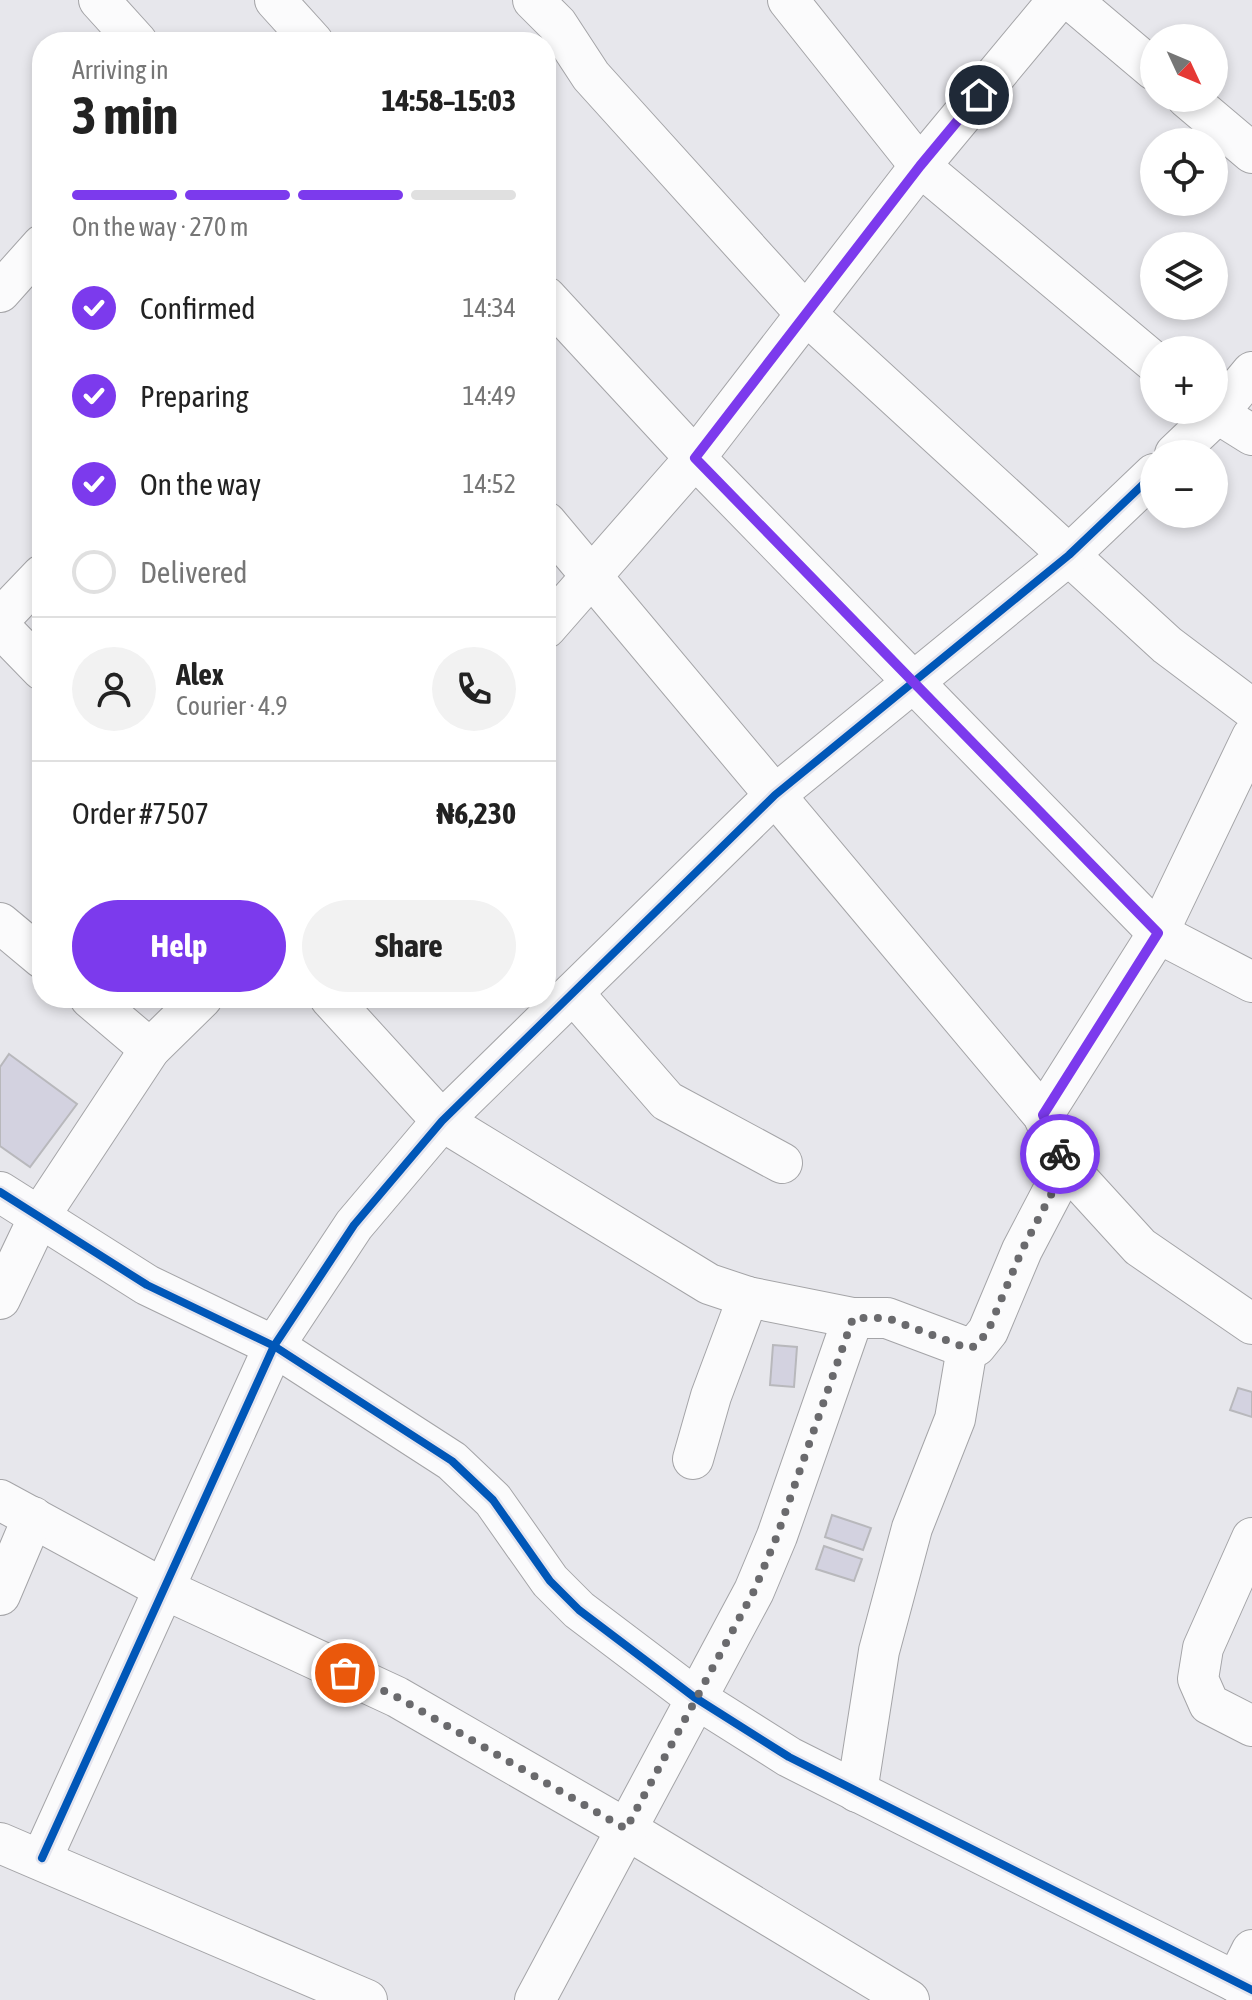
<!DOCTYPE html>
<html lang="en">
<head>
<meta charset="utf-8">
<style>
	body { margin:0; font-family:"Asap Condensed",sans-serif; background:#f2f2f2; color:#222; height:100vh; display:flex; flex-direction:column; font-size:30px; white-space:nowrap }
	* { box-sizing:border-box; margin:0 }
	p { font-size:26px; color:#767676 }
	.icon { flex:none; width:44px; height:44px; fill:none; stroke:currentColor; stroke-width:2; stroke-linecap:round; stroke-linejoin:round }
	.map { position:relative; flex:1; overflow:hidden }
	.sheet { position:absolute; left:32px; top:32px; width:524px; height:976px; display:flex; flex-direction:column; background:#fff; border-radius:32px; box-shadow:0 4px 12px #0003 }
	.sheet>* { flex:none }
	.needle { width:52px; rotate:134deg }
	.controls { position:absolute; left:1140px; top:24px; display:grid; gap:16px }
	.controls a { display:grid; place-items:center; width:88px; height:88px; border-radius:50%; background:#fff; box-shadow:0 4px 12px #0003; font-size:40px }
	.pin { position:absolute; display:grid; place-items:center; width:68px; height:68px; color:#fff; margin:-34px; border:4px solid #fff; border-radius:50%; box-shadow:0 2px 8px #0007 }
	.courier { position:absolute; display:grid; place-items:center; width:80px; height:80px; margin:-40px; border:6px solid #7c3aed; border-radius:50%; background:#fff; color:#222; box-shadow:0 2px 10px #0007 }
	.overview em { font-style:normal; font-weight:700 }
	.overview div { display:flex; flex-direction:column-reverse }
	.overview { display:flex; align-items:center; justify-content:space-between; height:136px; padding:0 40px }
	h1 { font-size:52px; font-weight:700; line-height:60px }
	.bar { display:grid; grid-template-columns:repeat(4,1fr); gap:12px 8px; align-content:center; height:96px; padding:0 40px }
	.bar i { height:10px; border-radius:6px; background:#e0e0e0 }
	.bar .current { background:#7c3aed }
	.bar p { grid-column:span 4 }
	.line { display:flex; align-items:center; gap:20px; padding:0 40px; border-top:2px solid #e0e0e0 }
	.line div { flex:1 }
	.round { display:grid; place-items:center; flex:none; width:84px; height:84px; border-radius:42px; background:#f2f2f2 }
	ol { padding:0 40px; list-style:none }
	li { display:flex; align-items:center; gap:24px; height:88px }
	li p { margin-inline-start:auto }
	li .icon { padding:8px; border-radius:50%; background:#7c3aed; color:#fff; stroke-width:4 }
	li:last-child { color:#767676 }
	li i { width:44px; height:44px; border:4px solid #e0e0e0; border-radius:50% }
	.primary-button { display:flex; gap:16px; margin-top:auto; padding:16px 40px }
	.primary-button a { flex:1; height:92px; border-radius:48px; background:#7c3aed; color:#fff; font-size:32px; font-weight:700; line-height:92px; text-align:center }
	.primary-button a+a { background:#f2f2f2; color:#222 }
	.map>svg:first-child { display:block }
</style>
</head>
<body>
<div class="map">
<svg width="1252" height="2000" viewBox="0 0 1252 2000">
	<rect width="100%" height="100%" fill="#e7e7ec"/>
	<g fill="#d3d2e0" stroke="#b8b8bc" stroke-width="2">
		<polygon points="9,1054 77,1104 30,1167 0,1146 0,1067"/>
		<polygon points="773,1345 797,1347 794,1387 770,1385"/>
		<polygon points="1238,1388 1252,1392 1252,1417 1230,1410"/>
		<polygon points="832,1515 871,1528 863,1550 825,1537"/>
		<polygon points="824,1546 862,1559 854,1581 816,1569"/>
	</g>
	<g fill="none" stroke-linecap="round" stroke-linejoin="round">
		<defs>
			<g id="street">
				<polyline points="99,0 137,42"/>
				<polyline points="275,0 313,42"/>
				<polyline points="533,0 557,24 591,76 807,315 1167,645 1252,709"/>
				<polyline points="788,0 920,166 1154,362"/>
				<polyline points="1071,0 1154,70"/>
				<polyline points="1187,98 1252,153"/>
				<polyline points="0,292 42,245"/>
				<polyline points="546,297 695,458 1158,933 1252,982"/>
				<polyline points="1212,410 1252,435"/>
				<polyline points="1175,454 1217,414 1252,372"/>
				<polyline points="546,522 1043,1115 1066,1166 1140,1247 1252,1324"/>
				<polyline points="0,619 42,575"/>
				<polyline points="0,627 42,670"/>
				<polyline points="546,628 695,458 920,166 1058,0"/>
				<polyline points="0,923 42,958"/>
				<polyline points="573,993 667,1101 782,1163"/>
				<polyline points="90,998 150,1049"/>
				<polyline points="330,998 442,1121 709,1284 748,1297 853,1318 887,1318 967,1348 976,1346 988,1331 1022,1250 1066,1166"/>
				<polyline points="1043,1115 1158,933 1252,737"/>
				<polyline points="0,1192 147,1285 274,1346 452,1461 493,1500 550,1581 579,1610 694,1697 789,1757 1252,1990"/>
				<polyline points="0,1299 39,1217 150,1049 202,998"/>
				<polyline points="693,1459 711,1396 748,1297"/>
				<polyline points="0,1500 164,1589 397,1697 626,1829 909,2000"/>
				<polyline points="1252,1538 1203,1648 1198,1679 1209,1704 1252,1726"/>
				<polyline points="0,1595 33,1517"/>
				<polyline points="857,1792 879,1651 912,1528 955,1419 967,1348"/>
				<polyline points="0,1843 367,2000"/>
				<polyline points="42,1858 274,1346 354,1225 442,1121 775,795 1069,555 1154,474"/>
				<polyline points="1236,1982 1252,1950"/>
				<polyline points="535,2000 754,1591 777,1536 853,1318"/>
			</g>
		</defs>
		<use href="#street" stroke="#a4a4a7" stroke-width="42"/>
		<use href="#street" stroke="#fbfbfc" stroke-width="40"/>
		<defs>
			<g id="cycleway">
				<polyline points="0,1192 147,1285 274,1346 452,1461 493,1500 550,1581 579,1610 694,1697 789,1757 1252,1990"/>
				<polyline points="42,1858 274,1346 354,1225 442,1121 775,795 1069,555 1154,474"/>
			</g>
		</defs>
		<use href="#cycleway" stroke="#e5e5ee" stroke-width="13"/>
		<use href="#cycleway" stroke="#0057b8" stroke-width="8"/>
	</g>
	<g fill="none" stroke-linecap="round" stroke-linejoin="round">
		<polyline stroke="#6a6a6d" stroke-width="8" stroke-dasharray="0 14.4" points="345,1673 397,1697 626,1829 754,1591 777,1536 853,1318 887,1318 967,1348 976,1346 988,1331 1022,1250 1066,1166 1060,1154"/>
		<polyline stroke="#7c3aed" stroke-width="10" points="979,95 920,166 695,458 1158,933 1043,1115 1060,1154"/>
	</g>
</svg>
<div class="controls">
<a><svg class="needle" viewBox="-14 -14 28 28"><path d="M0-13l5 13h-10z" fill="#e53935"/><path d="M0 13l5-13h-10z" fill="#767676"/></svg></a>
<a><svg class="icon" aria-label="locate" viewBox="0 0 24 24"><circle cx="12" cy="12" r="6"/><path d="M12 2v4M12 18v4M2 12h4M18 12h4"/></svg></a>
<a><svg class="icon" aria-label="layers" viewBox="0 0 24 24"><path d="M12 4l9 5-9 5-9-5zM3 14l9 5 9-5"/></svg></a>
<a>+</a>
<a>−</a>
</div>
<div class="pin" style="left:345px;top:1673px;background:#ea580c"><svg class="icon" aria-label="bag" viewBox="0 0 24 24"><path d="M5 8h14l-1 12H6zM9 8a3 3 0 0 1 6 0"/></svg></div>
<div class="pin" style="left:979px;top:95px;background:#1f2937"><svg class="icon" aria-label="home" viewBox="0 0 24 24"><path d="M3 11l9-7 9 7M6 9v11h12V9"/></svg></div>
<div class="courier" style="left:1060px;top:1154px"><svg class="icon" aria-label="bike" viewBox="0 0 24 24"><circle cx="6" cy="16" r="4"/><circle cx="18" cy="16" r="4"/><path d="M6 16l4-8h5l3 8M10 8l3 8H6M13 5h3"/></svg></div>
<section class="sheet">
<div class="overview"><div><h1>3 min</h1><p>Arriving in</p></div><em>14:58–15:03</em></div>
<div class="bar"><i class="current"></i><i class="current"></i><i class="current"></i><i></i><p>On the way · 270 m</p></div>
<ol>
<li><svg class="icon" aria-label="check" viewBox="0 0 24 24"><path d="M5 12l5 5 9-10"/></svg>Confirmed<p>14:34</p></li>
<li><svg class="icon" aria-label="check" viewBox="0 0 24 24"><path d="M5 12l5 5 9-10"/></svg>Preparing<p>14:49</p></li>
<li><svg class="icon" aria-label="check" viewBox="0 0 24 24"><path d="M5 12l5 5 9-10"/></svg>On the way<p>14:52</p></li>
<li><i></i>Delivered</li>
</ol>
<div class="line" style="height:144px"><a class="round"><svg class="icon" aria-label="person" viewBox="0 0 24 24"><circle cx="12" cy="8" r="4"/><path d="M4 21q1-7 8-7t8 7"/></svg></a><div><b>Alex</b><p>Courier · 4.9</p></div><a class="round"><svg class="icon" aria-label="phone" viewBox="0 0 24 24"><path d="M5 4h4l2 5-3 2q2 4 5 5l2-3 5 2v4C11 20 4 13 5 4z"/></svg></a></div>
<div class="line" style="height:104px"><div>Order #7507</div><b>₦6,230</b></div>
<div class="primary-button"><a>Help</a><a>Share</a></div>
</section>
</div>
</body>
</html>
